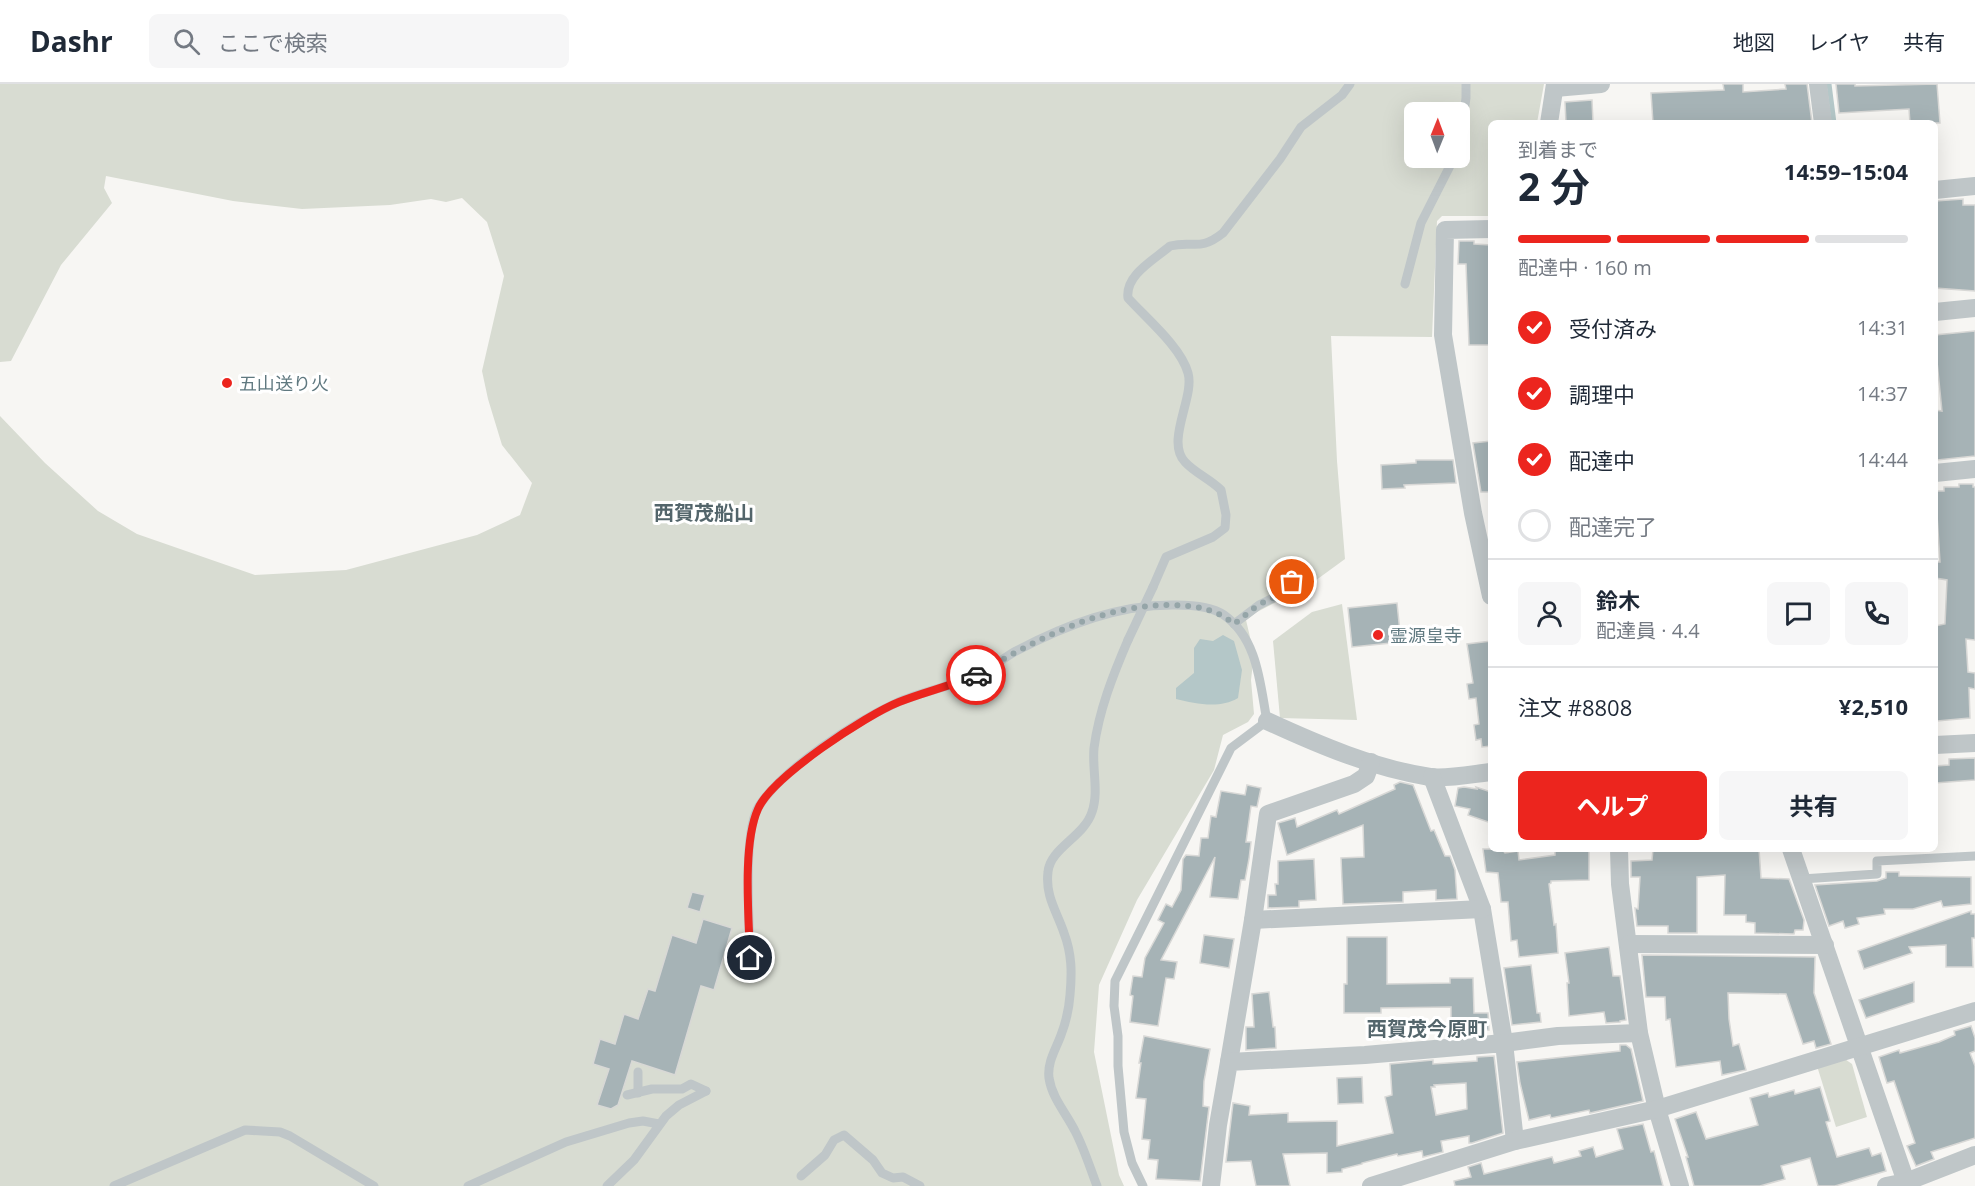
<!DOCTYPE html>
<html lang="ja">
<head>
<meta charset="utf-8">
<style>
	body { margin:0; font-family:"Open Sans","Noto Sans JP",sans-serif; background:#f6f6f7; color:#1f2937; height:100vh; display:flex; flex-direction:column; font-size:22px; white-space:nowrap }
	* { box-sizing:border-box; margin:0 }
	p { font-size:20px; color:#747a83 }
	.icon { flex:none; width:33px; height:33px; fill:none; stroke:currentColor; stroke-width:2; stroke-linecap:round; stroke-linejoin:round }
	.map { position:relative; flex:1; overflow:hidden }
	.drawer { position:absolute; left:1488px; top:36px; width:450px; height:732px; display:flex; flex-direction:column; background:#fff; border-radius:9px; box-shadow:0 6px 24px #0002 }
	.drawer>* { flex:none }
	.needle { width:39px; rotate:1deg }
	.fabs { position:absolute; left:1404px; top:18px; display:grid; gap:12px }
	.fabs a { display:grid; place-items:center; width:66px; height:66px; border-radius:9px; background:#fff; box-shadow:0 6px 24px #0002; font-size:30px }
	.pin { position:absolute; display:grid; place-items:center; width:51px; height:51px; color:#fff; margin:-26px; border:3px solid #fff; border-radius:50%; box-shadow:0 2px 6px #0007 }
	.courier { position:absolute; display:grid; place-items:center; width:60px; height:60px; margin:-30px; border:4px solid #ec251e; border-radius:50%; background:#fff; color:#222; box-shadow:0 2px 8px #0007 }
	.overview em { font-style:normal; font-weight:700 }
	.overview div { display:flex; flex-direction:column-reverse }
	.overview { display:flex; align-items:center; justify-content:space-between; height:102px; padding:0 30px }
	h1 { font-size:39px; font-weight:700; line-height:45px }
	.bar { display:grid; grid-template-columns:repeat(4,1fr); gap:9px 6px; align-content:center; height:72px; padding:0 30px }
	.bar i { height:8px; border-radius:4px; background:#e0e1e3 }
	.bar .active { background:#ec251e }
	.bar p { grid-column:span 4 }
	.line { display:flex; align-items:center; gap:15px; padding:0 30px; border-top:2px solid #e0e1e3 }
	.line div { flex:1 }
	.round { display:grid; place-items:center; flex:none; width:63px; height:63px; border-radius:9px; background:#f6f6f7 }
	ol { padding:0 30px; list-style:none }
	li { display:flex; align-items:center; gap:18px; height:66px }
	li p { margin-inline-start:auto }
	li .icon { padding:6px; border-radius:50%; background:#ec251e; color:#fff; stroke-width:4 }
	li:last-child { color:#747a83 }
	li i { width:33px; height:33px; border:3px solid #e0e1e3; border-radius:50% }
	.action { display:flex; gap:12px; margin-top:auto; padding:12px 30px }
	.action a { flex:1; height:69px; border-radius:9px; background:#ec251e; color:#fff; font-size:24px; font-weight:700; line-height:69px; text-align:center }
	.action a+a { background:#f6f6f7; color:#1f2937 }
	header { display:flex; align-items:center; gap:36px; box-sizing:border-box; height:84px; padding:0 30px; background:#fff; border-bottom:2px solid #e0e1e3 }
	header strong { font-size:28px }
	nav { display:flex; gap:33px; margin-inline-start:auto; font-size:21px }
	.search { width:420px; height:54px; background:#f6f6f7; display:flex; align-items:center; gap:15px; box-sizing:border-box; padding:0 21px; border-radius:9px; color:#747a83; font-size:22px }
	.map>svg:first-child { display:block }
</style>
</head>
<body>
<header>
<strong>Dashr</strong>
<div class="search"><svg class="icon" aria-label="search" viewBox="0 0 24 24"><circle cx="10" cy="10" r="6"/><path d="M15 15l6 6"/></svg>ここで検索</div>
<nav><a>地図</a><a>レイヤ</a><a>共有</a></nav>
</header>
<div class="map">
<svg width="1975" height="1102" viewBox="0 0 1975 1102">
	<rect width="100%" height="100%" fill="#f7f6f3"/>
	<g fill="#d8dcd2" fill-rule="evenodd">
		<path d="M0,0H1544L1537,39H1491V132H1442L1437,137L1432,253L1331,252L1337,377L1345,475L1308,502L1257,528L1246,536L1254,570L1251,596L1254,630L1248,638L1223,651L1214,686L1137,816L1099,901L1094,968L1119,1091L1124,1102H0V332L45,379L98,427L137,450L255,491L346,486L477,451L520,431L532,399L502,361L488,315L482,287L504,192L487,138L462,114L446,118L431,115L390,121L302,125L233,117L106,92L104,104L112,119L61,181L11,277L0,278ZM1414,28H1460V74H1414Z"/>
		<polygon points="1342,520 1357,636 1280,634 1273,557 1312,528"/>
		<polygon points="1842,973 1852,980 1867,1033 1836,1043 1817,982"/>
	</g>
	<path fill="#b4c7c8" d="M1223,551L1234,557L1242,586L1238,614C1220,625 1196,620 1176,615V604L1194,589V564L1200,555L1213,557Z"/>
	<g fill="none" stroke-linecap="round" stroke-linejoin="round">
		<polyline stroke="#b4c7c8" stroke-width="5" points="1829,0 1834,39"/>
	</g>
	<g fill="#a6b3b6" stroke="#d8d8d6" stroke-width="1.5" fill-rule="evenodd">
		<polygon points="1723,0 1743,0 1743,8 1786,5 1785,0 1807,0 1812,39 1679,39 1679,37 1653,39 1651,9 1724,6"/>
		<polygon points="1836,0 1855,0 1855,2 1937,0 1940,39 1910,39 1909,25 1839,29"/>
		<polygon points="1592,16 1593,39 1566,39 1565,18"/>
		<polygon points="1963,115 1963,121 1975,121 1975,207 1935,204 1935,117"/>
		<polygon points="1459,157 1474,157 1474,160 1491,161 1491,261 1469,261 1466,180 1458,180"/>
		<polygon points="1975,247 1975,372 1937,376 1935,326 1942,327 1937,278 1935,279 1935,251"/>
		<polygon points="1491,357 1491,408 1481,408 1473,359"/>
		<polygon points="1416,376 1453,376 1456,399 1404,401 1405,404 1382,405 1381,381 1416,379"/>
		<polygon points="1959,400 1973,400 1973,403 1975,403 1975,556 1966,555 1968,588 1975,589 1975,605 1969,604 1970,634 1937,637 1935,542 1945,540 1947,496 1935,494 1935,478 1940,478 1937,431 1935,431 1935,407 1944,407 1944,403 1959,403"/>
		<polygon points="1397,519 1401,558 1352,563 1348,524"/>
		<polygon points="1491,557 1491,662 1482,663 1481,655 1476,656 1474,641 1479,640 1476,614 1469,615 1467,600 1473,599 1467,560"/>
		<polygon points="1975,674 1975,696 1935,699 1935,682 1949,681 1949,675"/>
		<polygon points="1400,698 1413,701 1431,747 1434,746 1445,772 1450,772 1455,786 1457,815 1436,816 1436,806 1403,808 1403,818 1343,820 1341,774 1364,773 1363,741 1287,771 1278,739 1295,734 1297,743 1337,726 1339,730 1395,705 1394,701"/>
		<polygon points="1247,701 1261,704 1257,723 1251,722 1246,758 1251,758 1249,775 1245,796 1241,796 1238,815 1210,813 1215,773 1161,876 1177,878 1174,895 1166,894 1158,942 1130,938 1133,912 1130,911 1133,892 1142,893 1145,874 1164,839 1158,836 1166,820 1172,823 1181,806 1183,775 1186,771 1199,772 1201,754 1208,754 1211,732 1216,733 1221,707 1245,711"/>
		<polygon points="1464,703 1477,705 1476,703 1491,708 1491,739 1468,731 1470,725 1455,722 1458,704"/>
		<polygon points="1483,765 1502,765 1505,769 1518,767 1519,776 1555,771 1555,765 1589,765 1589,796 1551,797 1551,799 1549,800 1554,841 1556,840 1558,869 1519,873 1517,856 1511,857 1508,818 1501,818 1498,789 1486,788"/>
		<polygon points="1653,765 1759,765 1761,794 1789,795 1804,836 1803,846 1795,846 1794,850 1755,849 1755,839 1746,838 1746,831 1724,831 1725,791 1697,793 1697,849 1668,849 1668,842 1637,842 1635,824 1638,825 1640,793 1631,793 1631,777 1652,776"/>
		<polygon points="1314,775 1316,816 1299,817 1299,823 1268,824 1268,811 1276,811 1275,800 1278,800 1278,777"/>
		<polygon points="1886,788 1899,788 1899,792 1971,793 1971,820 1943,823 1941,817 1913,825 1884,825 1885,830 1857,834 1859,840 1845,844 1843,837 1829,842 1815,801 1877,797 1886,794"/>
		<polygon points="692,808 705,811 700,828 687,824"/>
		<polygon points="1971,827 1971,830 1975,830 1975,854 1972,854 1973,883 1946,883 1946,861 1909,863 1912,869 1864,885 1858,867"/>
		<polygon points="703,835 732,844 714,906 701,902 675,991 632,977 618,1021 611,1025 597,1021 609,985 593,980 600,955 615,960 624,930 638,935 648,905 655,907 672,851 696,859"/>
		<polygon points="1204,851 1234,855 1229,884 1200,879"/>
		<polygon points="1347,853 1387,853 1387,900 1450,899 1450,894 1473,894 1474,929 1488,929 1489,946 1451,947 1451,923 1381,924 1381,929 1344,929 1344,900 1347,900"/>
		<polygon points="1609,863 1613,892 1620,892 1626,936 1620,937 1620,938 1606,939 1604,928 1569,932 1567,899 1569,899 1565,869"/>
		<polygon points="1642,871 1815,873 1814,909 1831,960 1816,964 1814,957 1803,960 1786,910 1728,909 1729,935 1733,962 1739,960 1746,986 1722,991 1720,977 1676,983 1670,935 1666,936 1665,913 1646,913"/>
		<polygon points="1531,881 1537,929 1540,929 1541,938 1512,941 1504,884"/>
		<polygon points="1914,898 1914,918 1866,934 1859,916"/>
		<polygon points="1269,908 1273,943 1275,943 1276,964 1246,966 1246,943 1254,943 1252,910"/>
		<polygon points="1971,942 1975,954 1975,967 1970,969 1975,982 1975,1054 1931,1068 1934,1075 1916,1082 1907,1062 1915,1059 1894,997 1887,999 1879,973 1899,966 1900,969 1939,958 1955,951 1954,947"/>
		<polygon points="1144,952 1210,965 1204,997 1203,1022 1209,1023 1200,1097 1156,1095 1158,1076 1148,1075 1150,1056 1142,1055 1146,1015 1136,1014 1141,979 1139,979"/>
		<polygon points="1620,961 1626,961 1631,965 1643,1017 1590,1029 1589,1026 1551,1034 1550,1031 1529,1036 1520,999 1517,978 1620,967"/>
		<path d="M1494,972L1503,1049L1472,1059H1469V1052L1441,1057L1443,1068L1423,1073L1422,1067L1398,1072L1397,1070L1362,1079V1080L1342,1085V1088L1327,1089V1069L1283,1070L1290,1102H1256L1251,1077L1226,1078L1233,1019L1250,1022L1249,1031L1288,1029V1038L1337,1037V1062L1393,1049L1385,1013L1392,1011L1390,980L1433,976V980L1477,977V973ZM1466,999L1467,1025L1436,1031L1431,1003H1435L1434,1001Z"/>
		<polygon points="1362,993 1363,1019 1338,1020 1337,994"/>
		<polygon points="1820,1003 1830,1037 1826,1038 1837,1073 1869,1064 1872,1072 1881,1069 1886,1087 1835,1102 1818,1102 1810,1074 1781,1082 1785,1095 1760,1102 1694,1102 1686,1073 1688,1073 1675,1035 1696,1028 1706,1055 1758,1041 1750,1014 1768,1009 1769,1013 1794,1006 1795,1010"/>
		<polygon points="1643,1040 1651,1068 1654,1067 1663,1102 1455,1102 1454,1097 1471,1093 1468,1083 1481,1079 1484,1090 1552,1073 1554,1079 1581,1072 1579,1067 1593,1063 1596,1073 1623,1065 1617,1045"/>
	</g>
	<g fill="none" stroke-linecap="round" stroke-linejoin="round">
		<g stroke="#bfc6c8" stroke-width="9">
			<polyline points="1460,57 1466,14 1466,0"/>
			<polyline points="1405,200 1421,139 1454,74"/>
			<path d="M1153,503L1166,473L1213,453L1225,444L1226,431L1221,406C1210,395 1195,389 1185,378C1165,357 1195,313 1188,289C1181,263 1146,234 1128,214C1125,191 1154,176 1170,162C1194,156 1199,168 1223,149L1280,75L1301,43L1342,11L1350,0"/>
			<polyline points="1234,540 1259,521 1283,509 1301,486"/>
			<polyline points="1802,795 1877,790 1877,777 1975,772"/>
			<path d="M750,874C750,841 742,748 759,722C784,684 855,638 896,619C921,608 948,603 973,593C988,587 1002,575 1016,567C1066,541 1119,520 1176,521C1191,521 1211,522 1224,531C1258,555 1260,600 1267,637L1231,664L1115,897L1114,922L1118,952V982L1124,1048L1132,1079L1143,1102"/>
			<polyline points="638,1009 638,988"/>
			<polyline points="627,1011 652,1005 682,1005 691,1000 706,1007"/>
			<polyline points="801,1092 825,1071 834,1056 844,1051 873,1076 882,1089 893,1094 903,1093 920,1102"/>
			<polyline points="114,1102 245,1046 280,1048 290,1052 374,1102"/>
			<polyline points="468,1102 566,1058 629,1039 643,1037 659,1040"/>
			<polyline points="607,1102 634,1076 666,1032 679,1021 706,1007"/>
			<path d="M1097,1102C1090,1084 1084,1064 1075,1047C1066,1029 1052,1014 1049,994C1047,978 1056,965 1061,951C1066,938 1069,925 1070,911C1072,889 1072,870 1064,849C1057,828 1045,812 1048,788C1050,764 1084,753 1092,728C1099,708 1092,685 1094,664C1099,626 1113,591 1128,556"/>
		</g>
		<g stroke="#bfc6c8" stroke-width="18">
			<polyline points="1818,0 1823,39"/>
			<polyline points="1555,4 1601,0"/>
			<polyline points="1549,39 1555,0"/>
			<polyline points="1935,106 1975,102"/>
			<polyline points="1491,145 1445,146 1443,251 1473,429 1491,512"/>
			<polyline points="1935,228 1975,224"/>
			<polyline points="1935,389 1975,385"/>
			<path d="M1267,637C1319,661 1373,684 1430,693C1448,695 1473,690 1491,688"/>
			<polyline points="1935,661 1975,659"/>
			<polyline points="1432,693 1482,825 1504,959 1558,952 1639,949"/>
			<polyline points="1619,765 1620,800 1639,949 1657,1025 1680,1102"/>
			<polyline points="1791,765 1906,1098 1911,1102"/>
			<polyline points="1253,836 1482,825"/>
			<polyline points="1629,860 1825,861"/>
			<polyline points="1229,978 1253,836 1268,730 1354,700 1366,692 1371,678"/>
			<polyline points="1211,1102 1218,1041 1229,978 1365,971 1504,959 1515,1057"/>
			<polyline points="1371,1102 1515,1057 1657,1025 1975,927"/>
			<polyline points="1886,1102 1906,1098 1975,1071"/>
		</g>
		<polyline stroke="#bfc6c8" stroke-width="9" points="1128,556 1153,503"/>
	</g>
	<g fill="none" stroke-linecap="round" stroke-linejoin="round">
		<path stroke="#95a5a8" stroke-width="6" stroke-dasharray="0 10.8" d="M976,591C1037,555 1102,520 1174,521C1198,522 1216,525 1234,540L1258,521L1283,509L1292,498"/>
		<path stroke="#ec251e" stroke-width="8" d="M750,874C749,834 742,761 758,725C772,693 866,631 899,618C924,608 951,602 976,591"/>
	</g>
	<g fill="#ec251e" stroke="#fff" stroke-width="2">
		<circle cx="227" cy="299" r="6"/>
		<circle cx="1378" cy="551" r="6"/>
	</g>
	<g text-anchor="middle" dominant-baseline="central" stroke-width="6" stroke-linejoin="round" paint-order="stroke">
		<g font-size="18" fill="#607980" stroke="#fff" text-anchor="start">
			<text x="239" y="299">五山送り火</text>
			<text x="1390" y="551">霊源皇寺</text>
		</g>
		<g font-size="20" font-weight="bold" fill="#53656b" stroke="#fff">
			<text x="704" y="428">西賀茂船山</text>
			<text x="1427" y="944">西賀茂今原町</text>
		</g>
	</g>
</svg>
<div class="fabs">
<a><svg class="needle" viewBox="-14 -14 28 28"><path d="M0-13l5 13h-10z" fill="#e53935"/><path d="M0 13l5-13h-10z" fill="#747a83"/></svg></a>
</div>
<div class="pin" style="left:1292px;top:498px;background:#ea580c"><svg class="icon" aria-label="bag" viewBox="0 0 24 24"><path d="M5 8h14l-1 12H6zM9 8a3 3 0 0 1 6 0"/></svg></div>
<div class="pin" style="left:750px;top:874px;background:#1f2937"><svg class="icon" aria-label="home" viewBox="0 0 24 24"><path d="M3 11l9-7 9 7M6 9v11h12V9"/></svg></div>
<div class="courier" style="left:976px;top:591px"><svg class="icon" aria-label="car" viewBox="0 0 24 24"><path d="M5 17H2v-5l4-1 3-4h7l3 4 3 1v5h-3M9 17h6M6 11h13"/><circle cx="7" cy="17" r="2"/><circle cx="17" cy="17" r="2"/></svg></div>
<section class="drawer">
<div class="overview"><div><h1>2 分</h1><p>到着まで</p></div><em>14:59–15:04</em></div>
<div class="bar"><i class="active"></i><i class="active"></i><i class="active"></i><i></i><p>配達中 · 160 m</p></div>
<ol>
<li><svg class="icon" aria-label="check" viewBox="0 0 24 24"><path d="M5 12l5 5 9-10"/></svg>受付済み<p>14:31</p></li>
<li><svg class="icon" aria-label="check" viewBox="0 0 24 24"><path d="M5 12l5 5 9-10"/></svg>調理中<p>14:37</p></li>
<li><svg class="icon" aria-label="check" viewBox="0 0 24 24"><path d="M5 12l5 5 9-10"/></svg>配達中<p>14:44</p></li>
<li><i></i>配達完了</li>
</ol>
<div class="line" style="height:108px"><a class="round"><svg class="icon" aria-label="person" viewBox="0 0 24 24"><circle cx="12" cy="8" r="4"/><path d="M4 21q1-7 8-7t8 7"/></svg></a><div><b>鈴木</b><p>配達員 · 4.4</p></div><a class="round"><svg class="icon" aria-label="chat" viewBox="0 0 24 24"><path d="M4 5h16v11H9l-5 4z"/></svg></a><a class="round"><svg class="icon" aria-label="phone" viewBox="0 0 24 24"><path d="M5 4h4l2 5-3 2q2 4 5 5l2-3 5 2v4C11 20 4 13 5 4z"/></svg></a></div>
<div class="line" style="height:78px"><div>注文 #8808</div><b>¥2,510</b></div>
<div class="action"><a>ヘルプ</a><a>共有</a></div>
</section>
</div>
</body>
</html>
